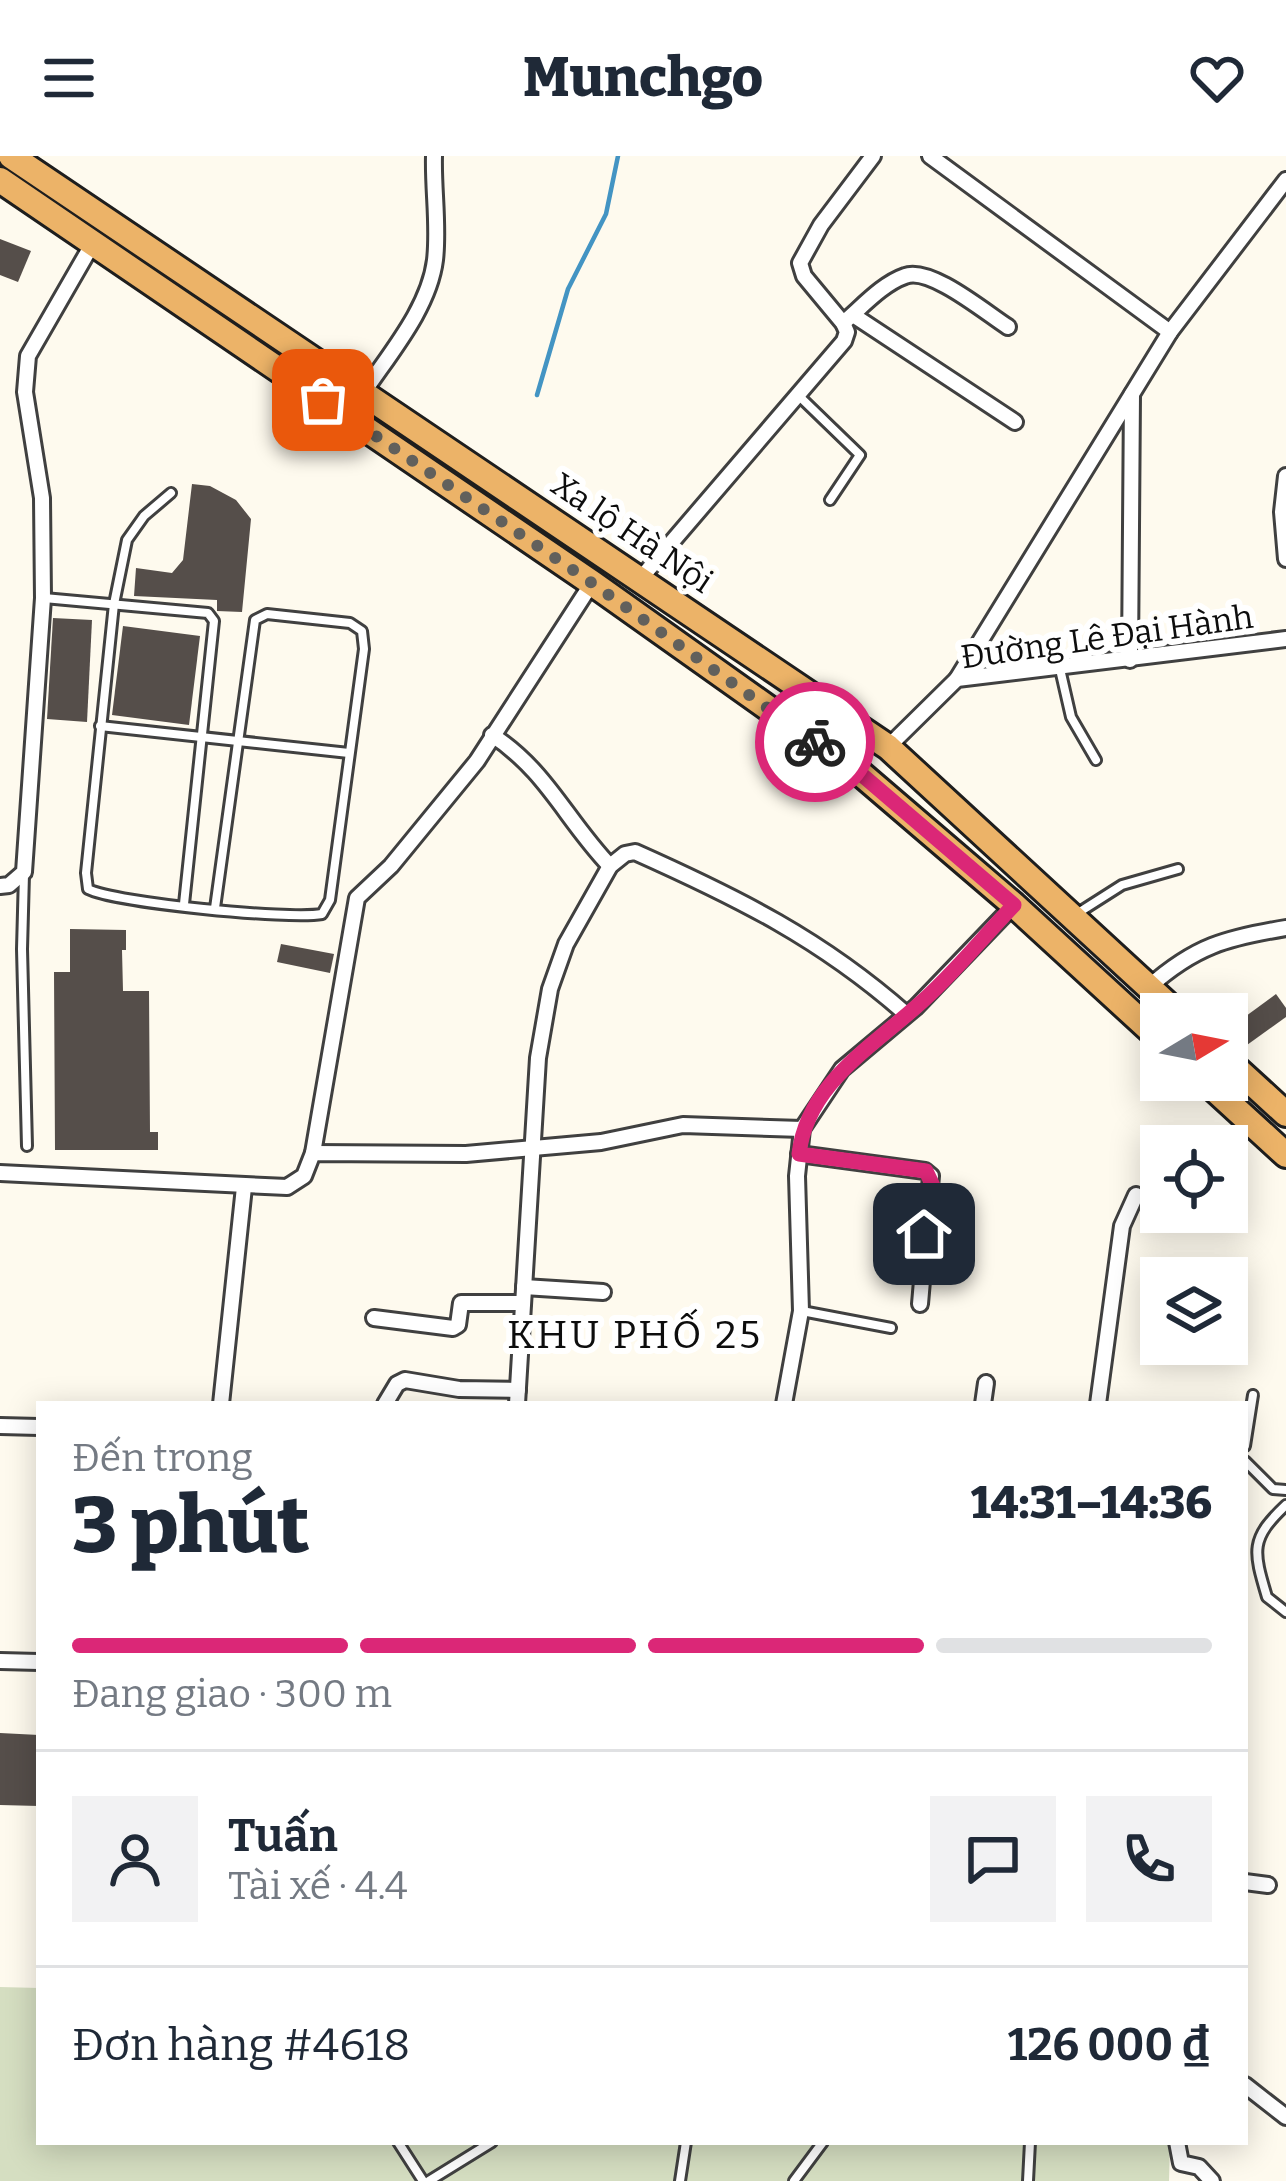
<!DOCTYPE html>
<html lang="vi">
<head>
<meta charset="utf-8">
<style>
	body { margin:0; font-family:Bitter,serif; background:#f2f2f3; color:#1f2937; height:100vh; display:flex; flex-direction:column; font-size:45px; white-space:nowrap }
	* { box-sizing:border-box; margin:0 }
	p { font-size:39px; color:#747a83 }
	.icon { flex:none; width:66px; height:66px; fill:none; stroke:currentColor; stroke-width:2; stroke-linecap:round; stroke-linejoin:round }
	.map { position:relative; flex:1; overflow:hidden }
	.side { position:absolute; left:36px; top:1245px; width:1212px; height:744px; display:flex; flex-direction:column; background:#fff; border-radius:0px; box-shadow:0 6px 30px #0003 }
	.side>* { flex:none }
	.needle { width:78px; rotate:80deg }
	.tools { position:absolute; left:1140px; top:837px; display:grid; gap:24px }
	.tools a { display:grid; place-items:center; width:108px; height:108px; border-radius:0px; background:#fff; box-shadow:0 6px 30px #0003; font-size:60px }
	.pin { position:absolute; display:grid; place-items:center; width:102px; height:102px; color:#fff; margin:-51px; border-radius:24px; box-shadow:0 6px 18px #0006 }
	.courier { position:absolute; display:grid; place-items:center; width:120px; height:120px; margin:-60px; border:9px solid #db2777; border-radius:50%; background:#fff; color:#222; box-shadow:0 3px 15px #0007 }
	.head em { font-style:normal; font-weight:800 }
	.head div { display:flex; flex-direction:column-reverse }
	.head { display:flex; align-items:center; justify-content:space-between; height:204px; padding:0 36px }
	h1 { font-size:78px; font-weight:800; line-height:90px }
	.bar { display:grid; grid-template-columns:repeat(4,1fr); gap:18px 12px; align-content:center; height:144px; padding:0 36px }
	.bar i { height:15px; border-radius:9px; background:#e0e1e3 }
	.bar .active { background:#db2777 }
	.bar p { grid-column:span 4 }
	.line { display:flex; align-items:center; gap:30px; padding:0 36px; border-top:3px solid #e0e1e3 }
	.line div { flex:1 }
	.round { display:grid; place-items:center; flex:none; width:126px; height:126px; border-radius:0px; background:#f2f2f3 }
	header { display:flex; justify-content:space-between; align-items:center; height:156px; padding:0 36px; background:#fff; font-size:54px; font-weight:800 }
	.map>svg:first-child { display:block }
</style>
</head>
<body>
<header><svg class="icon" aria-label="menu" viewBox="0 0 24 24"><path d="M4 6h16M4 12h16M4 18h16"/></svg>Munchgo<svg class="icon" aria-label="heart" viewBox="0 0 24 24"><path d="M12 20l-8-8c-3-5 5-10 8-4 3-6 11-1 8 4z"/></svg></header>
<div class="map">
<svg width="1286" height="2025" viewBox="0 0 1286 2025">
	<rect width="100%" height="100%" fill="#fefaee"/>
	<polygon fill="#d5dec1" points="0,1831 39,1832 39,1986 1170,1986 1169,2025 0,2025"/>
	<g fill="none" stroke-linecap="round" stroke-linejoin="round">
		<polyline stroke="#4394c3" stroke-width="4.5" points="537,239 568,133 606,58 618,0"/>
	</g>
	<g fill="#554e4a">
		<polygon points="0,83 31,95 18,126 0,119"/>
		<polygon points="192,328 210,330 236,344 251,363 242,456 217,455 217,444 134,440 136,412 172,417 183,404"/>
		<polygon points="53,462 92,464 87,566 47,563"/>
		<polygon points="123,470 200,480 189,569 112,559"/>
		<polygon points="70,773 126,774 126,794 122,794 123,835 149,835 150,976 158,976 158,994 55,994 54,816 70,816"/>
		<polygon points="281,788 334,798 330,817 277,806"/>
		<polygon points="1276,838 1286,852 1286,861 1240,894 1227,881 1227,874"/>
		<polygon points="0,1577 39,1579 39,1650 0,1649"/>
	</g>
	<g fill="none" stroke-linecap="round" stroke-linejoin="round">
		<defs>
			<g id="service">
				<polyline points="798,239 860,299 830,344"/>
				<path d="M171,337L144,360L127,384L114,448L86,717L88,733C116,747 290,764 322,758L330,744L364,493L362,475L350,467L267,458L255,464L215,752"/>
				<polyline points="44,442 208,457 214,465 184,748"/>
				<polyline points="1060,513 1071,561 1096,604"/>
				<polyline points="100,570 349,597"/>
				<polyline points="24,718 22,793 27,990"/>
				<polyline points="1078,757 1122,729 1178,713"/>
				<polyline points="802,1155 891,1172"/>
				<polyline points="1245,1290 1253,1239"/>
				<polyline points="1245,1305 1273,1333 1286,1334"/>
				<path d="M1286,1349C1250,1383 1253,1394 1267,1441L1286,1456"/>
				<polyline points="398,1986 423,2025"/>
				<polyline points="429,2025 492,1986"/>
				<polyline points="680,2025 686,1986"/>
				<polyline points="794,2025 823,1986"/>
				<polyline points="1028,2025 1030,1986"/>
			</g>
			<g id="minor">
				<polyline points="930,0 1170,176"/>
				<polyline points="853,159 1015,266"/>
				<path d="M843,167C862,151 882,128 905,120C930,110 986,157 1008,171"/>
				<path d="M364,236C390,197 429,152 435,104C439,70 433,34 434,0"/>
				<polyline points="1286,320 1282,356 1286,403"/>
				<polyline points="641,422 844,185 847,176 843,167 804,120 800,107 821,69 873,0"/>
				<polyline points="1130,504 1132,238"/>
				<polyline points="957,523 1170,176 1286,24"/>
				<path d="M492,579C547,615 566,664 610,710"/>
				<polyline points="888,591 957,523 1286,483"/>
				<polyline points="0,730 9,729 24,716 43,442 42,342 25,236 28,200 93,87"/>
				<path d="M1149,831C1195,790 1226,782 1286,772"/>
				<polyline points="313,997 357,742 391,710 477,605 592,427"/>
				<polyline points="799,998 925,1015 931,1020 920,1148"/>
				<polyline points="0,1017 287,1031 304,1020 313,997 466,998 601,986 683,969 802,973"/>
				<polyline points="524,1131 603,1136"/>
				<polyline points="374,1162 453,1172 458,1169 461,1147 523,1147"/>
				<polyline points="221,1248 244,1031"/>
				<polyline points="385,1248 397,1228 405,1224 459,1233 518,1234"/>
				<path d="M517,1248L538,902L550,833L566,788L610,710L625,698L635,696C738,742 821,783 906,858"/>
				<polyline points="784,1248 801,1155 797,1020 802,973 842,913 916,851 1014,749"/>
				<polyline points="983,1248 986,1227"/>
				<polyline points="1098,1248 1122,1070 1136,1039"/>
				<polyline points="0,1270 39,1271"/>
				<polyline points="0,1505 39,1506"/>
				<polyline points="1245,1726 1268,1729"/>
				<polyline points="1245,1929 1286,1961"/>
				<polyline points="1177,1986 1181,2007 1199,2011 1212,2025"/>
			</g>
			<g id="trunk">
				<polyline points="11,0 888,591 1178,858"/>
				<polyline points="0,24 592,427 861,618 1014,749 1161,884"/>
				<polyline points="1227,904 1286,958"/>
				<polyline points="1204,924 1286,999"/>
			</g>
		</defs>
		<use href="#service" stroke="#404040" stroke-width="14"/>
		<use href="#minor" stroke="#404040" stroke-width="20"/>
		<use href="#trunk" stroke="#1e1e1e" stroke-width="30"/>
		<use href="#service" stroke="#fff" stroke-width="8"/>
		<use href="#minor" stroke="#fff" stroke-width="14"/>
		<use href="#trunk" stroke="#ecb368" stroke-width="24"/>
	</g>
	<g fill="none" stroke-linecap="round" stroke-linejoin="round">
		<polyline stroke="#61605c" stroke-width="12" stroke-dasharray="0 21.6" points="323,244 592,427 815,586"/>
		<path stroke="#db2777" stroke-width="15" d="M815,586L861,618L1014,749C982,782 952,820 917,850C869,893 807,929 799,998L926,1015L933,1030L924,1078"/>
	</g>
	<g text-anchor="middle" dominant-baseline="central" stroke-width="12" stroke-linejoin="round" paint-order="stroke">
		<g font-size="33" fill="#0d0d0d" stroke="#fff">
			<text transform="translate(632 377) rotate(34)">Xa lộ Hà Nội</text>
			<text transform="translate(1107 481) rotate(-8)">Đường Lê Đại Hành</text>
		</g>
		<g font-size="39" letter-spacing="3" fill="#0d0d0d" stroke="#fff">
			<text x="635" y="1179">KHU PHỐ 25</text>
		</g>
	</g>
</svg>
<div class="tools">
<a><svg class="needle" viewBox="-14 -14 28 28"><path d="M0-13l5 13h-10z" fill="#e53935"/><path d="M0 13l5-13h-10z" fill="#747a83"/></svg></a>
<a><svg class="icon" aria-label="locate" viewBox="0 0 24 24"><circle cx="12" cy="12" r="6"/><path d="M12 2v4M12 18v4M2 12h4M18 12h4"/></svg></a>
<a><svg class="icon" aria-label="layers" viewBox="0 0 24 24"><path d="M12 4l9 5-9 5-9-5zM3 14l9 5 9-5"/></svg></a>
</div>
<div class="pin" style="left:323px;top:244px;background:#ea580c"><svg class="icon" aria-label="bag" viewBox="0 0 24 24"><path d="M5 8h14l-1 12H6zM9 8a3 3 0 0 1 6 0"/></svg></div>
<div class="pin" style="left:924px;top:1078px;background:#1f2937"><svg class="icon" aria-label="home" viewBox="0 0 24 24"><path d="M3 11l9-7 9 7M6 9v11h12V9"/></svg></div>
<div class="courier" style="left:815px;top:586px"><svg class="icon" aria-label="bike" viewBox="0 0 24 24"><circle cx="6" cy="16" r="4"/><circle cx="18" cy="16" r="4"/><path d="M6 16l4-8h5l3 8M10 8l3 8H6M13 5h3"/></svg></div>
<section class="side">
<div class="head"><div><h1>3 phút</h1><p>Đến trong</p></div><em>14:31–14:36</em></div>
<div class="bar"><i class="active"></i><i class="active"></i><i class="active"></i><i></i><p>Đang giao · 300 m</p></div>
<div class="line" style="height:216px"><a class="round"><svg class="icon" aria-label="person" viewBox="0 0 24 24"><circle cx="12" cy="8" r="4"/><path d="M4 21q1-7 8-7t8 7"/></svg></a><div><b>Tuấn</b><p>Tài xế · 4.4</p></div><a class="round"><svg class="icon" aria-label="chat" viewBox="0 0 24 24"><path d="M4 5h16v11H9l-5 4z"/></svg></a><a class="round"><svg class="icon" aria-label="phone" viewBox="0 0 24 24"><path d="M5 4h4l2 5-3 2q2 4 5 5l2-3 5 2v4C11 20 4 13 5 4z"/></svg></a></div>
<div class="line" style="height:156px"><div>Đơn hàng #4618</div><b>126 000 ₫</b></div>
</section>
</div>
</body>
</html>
